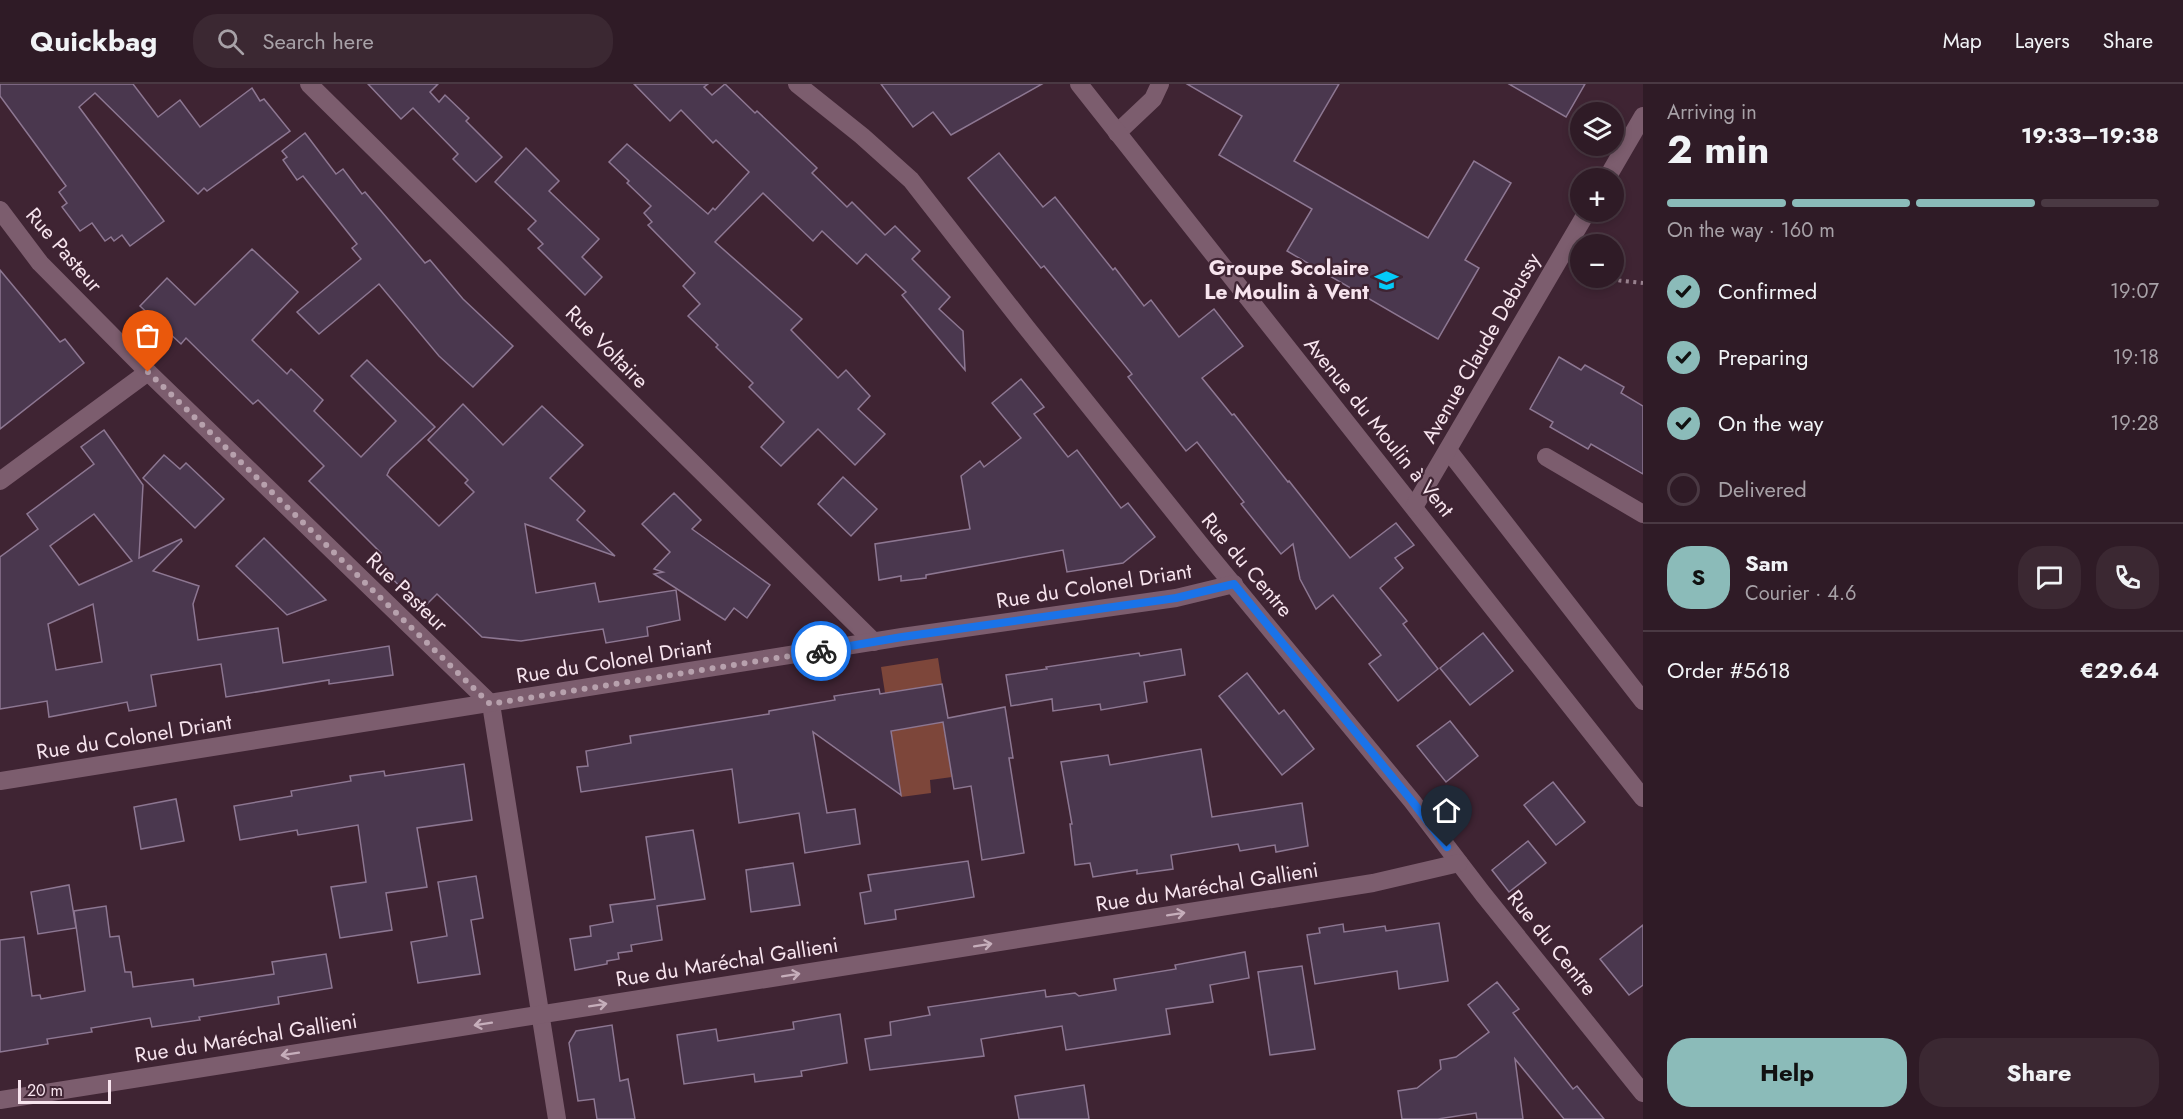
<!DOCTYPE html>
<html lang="en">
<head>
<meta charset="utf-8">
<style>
	body { margin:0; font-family:Jost,sans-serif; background:#3b2832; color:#f1f3f6; height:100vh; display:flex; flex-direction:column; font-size:22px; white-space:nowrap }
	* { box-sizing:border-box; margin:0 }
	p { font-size:20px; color:#a7a1a7 }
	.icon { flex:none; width:33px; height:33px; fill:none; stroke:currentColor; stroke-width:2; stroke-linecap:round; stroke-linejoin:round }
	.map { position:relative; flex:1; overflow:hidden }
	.side { display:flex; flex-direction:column; background:#2f1b26; width:540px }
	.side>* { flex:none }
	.fabs { position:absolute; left:1570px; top:18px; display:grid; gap:12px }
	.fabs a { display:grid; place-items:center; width:54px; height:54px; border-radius:50%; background:#2f1b26; box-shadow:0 3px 9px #0003,0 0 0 2px #4a3943; font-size:30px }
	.scale { position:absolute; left:18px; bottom:15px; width:93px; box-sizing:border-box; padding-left:6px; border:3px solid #f7e4ee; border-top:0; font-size:16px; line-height:21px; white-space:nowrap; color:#f7e4ee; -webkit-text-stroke:4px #3f2433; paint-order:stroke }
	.pin { position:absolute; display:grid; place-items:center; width:51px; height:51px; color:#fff; margin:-62px -26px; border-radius:50% 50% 50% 0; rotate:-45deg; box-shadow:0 0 6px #0007 }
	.pin .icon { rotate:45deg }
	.courier { position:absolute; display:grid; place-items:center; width:60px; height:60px; margin:-30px; border:4px solid #1a73e8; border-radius:50%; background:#fff; color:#222; box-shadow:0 2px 8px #0007 }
	.head em { font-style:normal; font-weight:700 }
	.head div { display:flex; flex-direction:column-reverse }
	.head { display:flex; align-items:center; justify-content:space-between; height:102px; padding:0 24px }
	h1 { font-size:39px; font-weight:700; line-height:45px }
	.bar { display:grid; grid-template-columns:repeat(4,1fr); gap:9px 6px; align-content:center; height:72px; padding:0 24px }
	.bar i { height:8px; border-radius:4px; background:#4a3943 }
	.bar .on { background:#8bbbb9 }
	.bar p { grid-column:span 4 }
	.line { display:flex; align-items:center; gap:15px; padding:0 24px; border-top:2px solid #4a3943 }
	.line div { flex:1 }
	.round { display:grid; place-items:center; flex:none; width:63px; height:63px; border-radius:24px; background:#3b2832 }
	ol { padding:0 24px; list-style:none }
	li { display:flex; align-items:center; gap:18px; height:66px }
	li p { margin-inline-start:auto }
	li .icon { padding:6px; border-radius:50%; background:#8bbbb9; color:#111; stroke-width:4 }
	li:last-child { color:#a7a1a7 }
	li i { width:33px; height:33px; border:3px solid #4a3943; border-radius:50% }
	.cta { display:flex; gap:12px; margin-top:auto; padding:12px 24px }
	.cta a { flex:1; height:69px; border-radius:24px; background:#8bbbb9; color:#111; font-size:24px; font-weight:700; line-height:69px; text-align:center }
	.cta a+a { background:#3b2832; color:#f1f3f6 }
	header { display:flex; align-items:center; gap:36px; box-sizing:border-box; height:84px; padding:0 30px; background:#2f1b26; border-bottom:2px solid #4a3943 }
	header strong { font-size:28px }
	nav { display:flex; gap:33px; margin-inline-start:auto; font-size:21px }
	.search { width:420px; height:54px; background:#3b2832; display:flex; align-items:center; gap:15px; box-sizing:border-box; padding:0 21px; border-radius:24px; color:#a7a1a7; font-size:22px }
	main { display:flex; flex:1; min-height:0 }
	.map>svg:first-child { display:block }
</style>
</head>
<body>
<header>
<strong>Quickbag</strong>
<div class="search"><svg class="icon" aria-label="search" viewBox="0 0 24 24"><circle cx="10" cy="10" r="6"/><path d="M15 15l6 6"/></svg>Search here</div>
<nav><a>Map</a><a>Layers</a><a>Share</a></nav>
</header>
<main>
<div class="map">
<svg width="1643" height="1035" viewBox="0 0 1643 1035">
	<rect width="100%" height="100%" fill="#3f2433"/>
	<polygon fill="#7d463a" points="938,574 942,600 900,607 906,644 943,638 952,693 930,696 931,709 901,713 881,583"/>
	<g fill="#4a374e" stroke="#8d7792" stroke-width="1.5" fill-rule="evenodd">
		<polygon points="0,0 133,0 158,33 180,16 200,43 252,4 260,17 264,15 290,47 207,107 204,104 198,110 95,9 79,23 164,137 130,162 122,151 114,157 111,153 105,157 92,139 80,147 62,123 67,119 59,108 66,102 0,12"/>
		<polygon points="368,0 438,0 430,8 439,18 445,11 469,34 466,37 502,73 476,98 453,75 458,70 413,24 401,35"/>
		<polygon points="634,0 708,0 704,3 712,11 725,0 755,29 757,27 817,84 812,89 847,123 852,118 885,151 895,142 920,167 912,175 950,213 939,225 963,247 965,286 902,211 906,208 866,170 857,180 822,147 813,157 763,109 715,158 802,235 791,246 838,294 846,286 870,312 858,325 885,350 855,381 818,345 781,382 761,363 784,338 749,303 753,299 716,263 718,261 688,232 700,220 683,202 695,189 648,141 652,138 644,129 651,122 627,99 629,97 609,78 627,60 708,130 713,124 715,126 749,88 716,56 713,59 681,26 670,37"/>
		<polygon points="881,0 1042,0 951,51 933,28 913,43"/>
		<polygon points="1187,0 1339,0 1294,77 1428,154 1474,77 1511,99 1465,176 1479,184 1438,255 1287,167 1312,125 1219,71 1242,32"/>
		<polygon points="1509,0 1585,0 1566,33"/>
		<polygon points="305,49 336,90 343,85 362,110 365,108 425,179 430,176 463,215 513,262 473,303 439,272 379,200 319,250 297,228 361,175 352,164 357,160 303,92 297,96 283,76 287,73 282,67"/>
		<polygon points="526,64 559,97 549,107 599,155 582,173 602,193 585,211 538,164 543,160 528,145 536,137 495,98"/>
		<polygon points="999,69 1043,123 1055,113 1113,186 1115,184 1144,222 1151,216 1179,253 1214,225 1243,262 1202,294 1232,331 1234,330 1288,398 1289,397 1350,474 1396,439 1414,461 1395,474 1403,484 1380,504 1407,537 1403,540 1438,585 1398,617 1369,580 1381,571 1333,511 1316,525 1300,495 1293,460 1281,470 1241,420 1244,418 1197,358 1186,367 1128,293 1132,290 1044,182 1041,184 968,94"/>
		<polygon points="252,165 298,208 252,256 287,290 291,285 323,316 314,327 361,373 396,337 351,292 367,276 435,343 390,385 387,391 439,442 474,408 465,399 468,396 428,356 463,320 503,361 542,322 583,361 550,394 585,427 577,436 615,472 525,440 536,509 595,499 599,518 676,506 680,536 647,543 648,552 606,559 603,545 521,557 482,553 437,510 422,525 374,476 381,469 309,397 324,382 258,316 253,320 186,254 181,260 140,222 167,194 195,221"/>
		<polygon points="0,186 60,258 65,255 84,279 0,345"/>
		<polygon points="1559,273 1581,286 1585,281 1624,303 1621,309 1643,322 1643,390 1591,360 1588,365 1550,343 1553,338 1530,325"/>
		<polygon points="1021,295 1044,323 1034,330 1068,373 1077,366 1121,424 1128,419 1155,453 1123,479 1067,488 1063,466 926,491 926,494 901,497 901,492 879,496 875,460 970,445 961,392 980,377 984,383 1021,354 992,319"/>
		<path d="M104,346L143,401L139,474L181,455L182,457L153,487L199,502L193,520L198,556L278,544L283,579L389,562L393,591L329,600V596L226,613L221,580L151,591L156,622L129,627L127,618L49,633L47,617L0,625V473L38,445L27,430L94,380L81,363ZM94,430L132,477L79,501L50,462ZM93,520L102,578L56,586L48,540Z"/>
		<polygon points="164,371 180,385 186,379 224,415 195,444 143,394"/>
		<polygon points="843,393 877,425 851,452 818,420"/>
		<polygon points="674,409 701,436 692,445 770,501 747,534 734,524 725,536 654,490 663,488 654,485 670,468 642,440"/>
		<polygon points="264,454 326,516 287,531 236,482"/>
		<polygon points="1483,549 1513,587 1470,621 1440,584"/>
		<polygon points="1181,565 1185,591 1144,598 1147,618 1101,626 1100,620 1053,627 1052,615 1011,622 1006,591 1047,585 1046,583 1139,569 1140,572"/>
		<polygon points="1247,589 1279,630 1284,626 1314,665 1282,691 1219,612"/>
		<polygon points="942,600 948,634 1005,623 1013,674 1009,674 1024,769 982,776 971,702 954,705 943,638 891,647 901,711 813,648 827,729 855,725 860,760 805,769 799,729 739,739 732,685 581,708 577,683 588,682 586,667 631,659 630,652 769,630 769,627 835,616 834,612 879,605 880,610"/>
		<polygon points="1450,637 1478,672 1446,698 1417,662"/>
		<polygon points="1201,665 1212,733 1302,719 1308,762 1276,768 1275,761 1240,767 1238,760 1171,771 1173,785 1137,790 1137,786 1093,793 1090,779 1075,781 1070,740 1072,740 1061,678 1108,671 1110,681"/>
		<polygon points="464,680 472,736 417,744 427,803 386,809 392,846 340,854 331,803 366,798 358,741 298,751 297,746 240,756 234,722 292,712 291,707 351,697 350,692 384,687 385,692"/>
		<polygon points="1553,698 1585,738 1556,761 1524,721"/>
		<polygon points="176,715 184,757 141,765 134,723"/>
		<polygon points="693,746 705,815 657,822 662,856 631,861 632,867 618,869 619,875 607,877 607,880 575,886 570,855 591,852 590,842 613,838 610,821 655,815 646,753"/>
		<polygon points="1528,757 1546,779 1509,808 1492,786"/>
		<polygon points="968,777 974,813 895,826 896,835 865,840 860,809 871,807 868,791"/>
		<polygon points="793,779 800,821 751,828 746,786"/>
		<polygon points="476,792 483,834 471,836 480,890 418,899 411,858 447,852 438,798"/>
		<polygon points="69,801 76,844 38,850 31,808"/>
		<polygon points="106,822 110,853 119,852 125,888 131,888 133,903 193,895 194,902 274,890 272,878 326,870 332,904 278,913 279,920 199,933 200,936 152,943 150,934 91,944 92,948 47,955 48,960 0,968 0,856 24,853 32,912 40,911 41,915 85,907 74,827"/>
		<polygon points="1439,839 1448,897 1399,905 1397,887 1315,900 1307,851 1320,849 1319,844 1343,840 1344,848 1385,842 1386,847"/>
		<polygon points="1643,841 1643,901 1629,911 1600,875"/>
		<polygon points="1245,868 1249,894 1210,901 1213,918 1166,925 1170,950 1066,966 1062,942 981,955 984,972 870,986 865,955 891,951 890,938 930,931 928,923 1045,906 1046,913 1075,909 1079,912 1116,906 1114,895 1176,885 1175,881"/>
		<polygon points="1302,882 1315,965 1270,971 1258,888"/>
		<polygon points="1497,898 1519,925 1513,929 1573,1005 1577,1002 1604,1035 1564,1035 1515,975 1523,1035 1477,1035 1476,1029 1438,1035 1402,1035 1398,1007 1417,1004 1441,985 1440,976 1456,973 1489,948 1468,921"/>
		<polygon points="840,930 847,979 801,987 802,992 755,998 754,990 684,1000 677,951 716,945 718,957 794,945 793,938"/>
		<polygon points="612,941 620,997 628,995 635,1035 597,1035 594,1015 578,1017 569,959 576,947"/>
		<polygon points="1084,1001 1089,1035 1019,1035 1015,1012"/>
	</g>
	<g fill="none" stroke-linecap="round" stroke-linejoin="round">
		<polyline stroke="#98818e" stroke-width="4" stroke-dasharray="3 4.5" stroke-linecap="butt" points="1596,194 1643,199"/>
		<g stroke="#7c5d6e" stroke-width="18">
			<polyline points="1117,49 1153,15 1160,0"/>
			<polyline points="1546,373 1643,430"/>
		</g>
		<g stroke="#7c5d6e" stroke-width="18">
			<polyline points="309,0 874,558"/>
			<polyline points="797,0 862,52 911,96 1026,243 1203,464 1412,717 1483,810 1643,1009"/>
			<polyline points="1079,0 1643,714"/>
			<polyline points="1607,94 1643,32"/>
			<polyline points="0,126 40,179 148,288 491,620 557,1035"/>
			<polyline points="1448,366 1643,617"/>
			<polyline points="0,397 148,288"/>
			<polyline points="1414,423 1587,128"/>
			<polyline points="0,697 902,553 1176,514 1234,500"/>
			<polyline points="0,1016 1373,799 1459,779"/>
		</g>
	</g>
	<defs><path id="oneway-shaft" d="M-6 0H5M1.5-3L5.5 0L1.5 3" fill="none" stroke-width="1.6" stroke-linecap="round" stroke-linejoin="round" transform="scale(1.5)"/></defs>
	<g stroke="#c6aebb">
		<use href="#oneway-shaft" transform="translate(1176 830) rotate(-9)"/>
		<use href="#oneway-shaft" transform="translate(983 861) rotate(-9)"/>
		<use href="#oneway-shaft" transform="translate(791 891) rotate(-9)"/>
		<use href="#oneway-shaft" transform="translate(598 921) rotate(-9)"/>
		<use href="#oneway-shaft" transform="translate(483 940) rotate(171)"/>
		<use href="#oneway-shaft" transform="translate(290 970) rotate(171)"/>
	</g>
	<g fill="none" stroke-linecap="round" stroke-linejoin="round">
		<polyline stroke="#b7a1ad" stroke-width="6" stroke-dasharray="0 10.8" points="148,288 490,620 821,567"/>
		<polyline stroke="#1a73e8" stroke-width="8" points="821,567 902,553 1176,514 1234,500 1412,717 1447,763"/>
	</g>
	<defs>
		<symbol id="school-bare" viewBox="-9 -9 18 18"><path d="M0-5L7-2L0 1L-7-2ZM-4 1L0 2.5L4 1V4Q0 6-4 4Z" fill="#03cbf9" stroke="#3f2433" stroke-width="2.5" paint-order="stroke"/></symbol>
	</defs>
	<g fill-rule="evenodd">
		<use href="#school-bare" x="1370" y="180" width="33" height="33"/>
	</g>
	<g text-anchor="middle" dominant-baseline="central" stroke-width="4.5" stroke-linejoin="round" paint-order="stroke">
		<g font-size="21" fill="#f7e4ee" stroke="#3f2433">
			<text transform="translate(64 166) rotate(49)">Rue Pasteur</text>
			<text transform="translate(607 263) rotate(45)">Rue Voltaire</text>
			<text transform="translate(1481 264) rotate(-60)">Avenue Claude Debussy</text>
			<text transform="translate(1379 343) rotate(51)">Avenue du Moulin à Vent</text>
			<text transform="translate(1247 481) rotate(50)">Rue du Centre</text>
			<text transform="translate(1094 502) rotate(-9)">Rue du Colonel Driant</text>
			<text transform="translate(407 508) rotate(44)">Rue Pasteur</text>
			<text transform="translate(614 577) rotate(-9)">Rue du Colonel Driant</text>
			<text transform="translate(134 653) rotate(-9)">Rue du Colonel Driant</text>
			<text transform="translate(1207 803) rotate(-9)">Rue du Maréchal Gallieni</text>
			<text transform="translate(1552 859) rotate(51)">Rue du Centre</text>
			<text transform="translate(727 878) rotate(-9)">Rue du Maréchal Gallieni</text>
			<text transform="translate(246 954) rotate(-9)">Rue du Maréchal Gallieni</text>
		</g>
		<g font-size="21" font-weight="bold" fill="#f7e4ee" stroke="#3f2433" text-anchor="end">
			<text x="1369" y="184">Groupe Scolaire<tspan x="1369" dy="24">Le Moulin à Vent</tspan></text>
		</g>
	</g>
</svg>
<div class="fabs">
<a><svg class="icon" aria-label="layers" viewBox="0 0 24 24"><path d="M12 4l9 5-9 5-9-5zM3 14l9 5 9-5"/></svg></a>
<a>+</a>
<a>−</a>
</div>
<div class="scale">20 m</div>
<div class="pin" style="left:148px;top:288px;background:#ea580c"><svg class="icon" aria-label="bag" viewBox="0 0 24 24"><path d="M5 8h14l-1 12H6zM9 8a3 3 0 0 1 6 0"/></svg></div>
<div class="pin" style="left:1447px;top:763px;background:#1f2937"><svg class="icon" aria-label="home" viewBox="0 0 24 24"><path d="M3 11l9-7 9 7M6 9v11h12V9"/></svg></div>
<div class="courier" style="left:821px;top:567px"><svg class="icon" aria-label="bike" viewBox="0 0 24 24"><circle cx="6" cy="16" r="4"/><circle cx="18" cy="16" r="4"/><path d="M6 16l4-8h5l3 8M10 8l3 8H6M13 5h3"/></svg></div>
</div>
<section class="side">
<div class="head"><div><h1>2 min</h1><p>Arriving in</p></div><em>19:33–19:38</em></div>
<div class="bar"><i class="on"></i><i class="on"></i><i class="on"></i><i></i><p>On the way · 160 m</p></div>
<ol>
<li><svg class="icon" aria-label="check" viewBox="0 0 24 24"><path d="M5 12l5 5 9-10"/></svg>Confirmed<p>19:07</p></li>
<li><svg class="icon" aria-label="check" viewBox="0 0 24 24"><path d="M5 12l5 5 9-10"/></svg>Preparing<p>19:18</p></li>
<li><svg class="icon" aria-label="check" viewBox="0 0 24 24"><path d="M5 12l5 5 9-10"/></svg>On the way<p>19:28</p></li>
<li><i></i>Delivered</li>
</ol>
<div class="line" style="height:108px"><b class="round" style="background:#8bbbb9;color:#111">S</b><div><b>Sam</b><p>Courier · 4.6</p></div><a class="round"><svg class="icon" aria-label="chat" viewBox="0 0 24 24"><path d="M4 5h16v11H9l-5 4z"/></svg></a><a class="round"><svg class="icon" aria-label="phone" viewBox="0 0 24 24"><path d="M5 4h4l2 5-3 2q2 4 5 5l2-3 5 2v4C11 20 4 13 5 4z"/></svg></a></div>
<div class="line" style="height:78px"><div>Order #5618</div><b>€29.64</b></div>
<div class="cta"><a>Help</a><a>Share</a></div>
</section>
</main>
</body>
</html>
